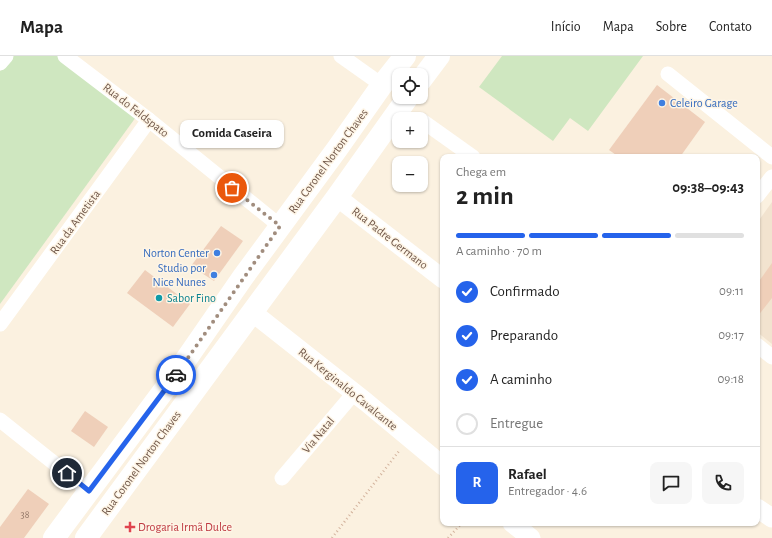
<!DOCTYPE html>
<html lang="pt">
<head>
<meta charset="utf-8">
<style>
	body { margin:0; font-family:"Alegreya Sans",sans-serif; background:#f6f6f6; color:#222; height:100vh; display:flex; flex-direction:column; font-size:15px; white-space:nowrap }
	* { box-sizing:border-box; margin:0 }
	p { font-size:13px; color:#767676 }
	.icon { flex:none; width:22px; height:22px; fill:none; stroke:currentColor; stroke-width:2; stroke-linecap:round; stroke-linejoin:round }
	.map { position:relative; flex:1; overflow:hidden }
	.sheet { position:absolute; left:440px; top:98px; width:320px; height:372px; display:flex; flex-direction:column; background:#fff; border-radius:8px; box-shadow:0 1px 3px #0004 }
	.sheet>* { flex:none }
	.tools { position:absolute; left:392px; top:12px; display:grid; gap:8px }
	.tools a { display:grid; place-items:center; width:36px; height:36px; border-radius:8px; background:#fff; box-shadow:0 1px 3px #0004; font-size:20px }
	.pin { position:absolute; display:grid; place-items:center; width:34px; height:34px; color:#fff; margin:-17px; border:2px solid #fff; border-radius:50%; box-shadow:0 1px 4px #0007 }
	.courier { position:absolute; display:grid; place-items:center; width:40px; height:40px; margin:-20px; border:3px solid #2563eb; border-radius:50%; background:#fff; color:#222; box-shadow:0 1px 5px #0007 }
	.bubble { position:absolute; height:28px; border-radius:8px; background:#fff; box-shadow:0 1px 3px #0004; font-size:13px; font-weight:600; line-height:28px; text-align:center }
	.overview em { font-style:normal; font-weight:600 }
	.overview div { display:flex; flex-direction:column-reverse }
	.overview { display:flex; align-items:center; justify-content:space-between; height:68px; padding:0 16px }
	h1 { font-size:26px; font-weight:600; line-height:30px }
	.bar { display:grid; grid-template-columns:repeat(4,1fr); gap:6px 4px; align-content:center; height:48px; padding:0 16px }
	.bar i { height:5px; border-radius:3px; background:#e0e0e0 }
	.bar .current { background:#2563eb }
	.bar p { grid-column:span 4 }
	.line { display:flex; align-items:center; gap:10px; padding:0 16px; border-top:1px solid #e0e0e0 }
	.line div { flex:1 }
	.round { display:grid; place-items:center; flex:none; width:42px; height:42px; border-radius:8px; background:#f6f6f6 }
	ol { padding:0 16px; list-style:none }
	li { display:flex; align-items:center; gap:12px; height:44px }
	li p { margin-inline-start:auto }
	li .icon { padding:4px; border-radius:50%; background:#2563eb; color:#fff; stroke-width:4 }
	li:last-child { color:#767676 }
	li i { width:22px; height:22px; border:2px solid #e0e0e0; border-radius:50% }
	header { display:flex; align-items:center; gap:24px; box-sizing:border-box; height:56px; padding:0 20px; background:#fff; border-bottom:1px solid #e0e0e0 }
	header strong { font-size:19px }
	nav { display:flex; gap:22px; margin-inline-start:auto; font-size:14px }
	.map>svg:first-child { display:block }
</style>
</head>
<body>
<header>
<strong>Mapa</strong>
<nav><a>Início</a><a>Mapa</a><a>Sobre</a><a>Contato</a></nav>
</header>
<div class="map">
<svg width="772" height="482" viewBox="0 0 772 482">
	<rect width="100%" height="100%" fill="#fbf1e0"/>
	<polygon fill="#f2e3cf" points="772,146 772,288 757,276 757,167"/>
	<g fill="#cfe7c0">
		<polygon points="11,0 58,0 136,61 0,248 0,15"/>
		<polygon points="502,0 643,0 588,75 570,62 553,85 479,31"/>
	</g>
	<g fill="#efcfb9">
		<polygon points="657,29 705,66 680,101 619,101 609,94"/>
		<polygon points="221,170 243,185 214,225 191,210"/>
		<polygon points="772,207 772,242 757,261 757,228"/>
		<polygon points="145,214 190,248 173,271 127,237"/>
		<polygon points="85,355 108,371 94,391 71,375"/>
		<polygon points="28,433 49,448 24,482 0,482 0,471"/>
	</g>
	<g fill="none" stroke-linecap="round" stroke-linejoin="round">
		<g stroke="#d3b39d" stroke-width="2.5" stroke-dasharray="1 3" stroke-linecap="butt">
			<polyline points="332,482 399,395"/>
			<polyline points="448,482 462,467"/>
		</g>
		<g stroke="#fff" stroke-width="15">
			<polyline points="65,0 149,64 280,170"/>
			<polyline points="341,0 382,29"/>
			<polyline points="0,7 6,0"/>
			<polyline points="668,18 772,101"/>
			<polyline points="421,64 473,101"/>
			<polyline points="757,140 772,121"/>
			<polyline points="0,268 149,64"/>
			<polyline points="757,289 772,301"/>
			<polyline points="0,364 89,435"/>
			<polyline points="282,422 354,337"/>
		</g>
		<g stroke="#fff" stroke-width="19">
			<polyline points="337,141 443,223"/>
			<polyline points="252,256 366,346 443,410"/>
			<polyline points="757,452 772,462"/>
			<polyline points="512,467 531,482"/>
		</g>
		<g stroke="#fff" stroke-width="22">
			<polyline points="421,24 439,0"/>
			<polyline points="54,482 176,318 243,221 337,93 382,29 405,0"/>
			<polyline points="86,482 337,141 408,41"/>
		</g>
	</g>
	<g fill="none" stroke-linecap="round" stroke-linejoin="round">
		<polyline stroke="#a18d7e" stroke-width="4" stroke-dasharray="0 7.2" points="176,319 280,170 232,132"/>
		<polyline stroke="#2563eb" stroke-width="5" points="67,417 89,435 176,319"/>
	</g>
	<g fill="#3f7fe0" stroke="#fef5e6" stroke-width="1.5">
		<circle cx="662" cy="47" r="4"/>
		<circle cx="217" cy="197" r="4"/>
		<circle cx="214" cy="219" r="4"/>
	</g>
	<circle fill="#0f9aa8" stroke="#fef5e6" stroke-width="1.5" cx="159" cy="242" r="4"/>
	<path fill="#e0444e" stroke="#fef5e6" stroke-width="1.5" d="M128 465h4v4h4v4h-4v4h-4v-4h-4v-4h4z"/>
	<g text-anchor="middle" dominant-baseline="central" stroke-width="3" stroke-linejoin="round" paint-order="stroke">
		<g font-size="10" fill="#907565">
			<text x="25" y="459">38</text>
		</g>
		<g font-size="12" fill="#366cbe" stroke="#fef5e6" text-anchor="end">
			<text x="670" y="47" text-anchor="start">Celeiro Garage</text>
			<text x="209" y="197">Norton Center</text>
			<text x="206" y="212">Studio por<tspan x="206" dy="14">Nice Nunes</tspan></text>
		</g>
		<g font-size="12" fill="#705749" stroke="#fef5e6">
			<text transform="translate(136 54) rotate(38)">Rua do Feldspato</text>
			<text transform="translate(328 105) rotate(-54)">Rua Coronel Norton Chaves</text>
			<text transform="translate(75 166) rotate(-54)">Rua da Ametista</text>
			<text transform="translate(390 182) rotate(38)">Rua Padre Germano</text>
			<text transform="translate(348 333) rotate(39)">Rua Kerginaldo Cavalcante</text>
			<text transform="translate(318 379) rotate(-50)">Via Natal</text>
			<text transform="translate(141 407) rotate(-54)">Rua Coronel Norton Chaves</text>
		</g>
		<g font-size="12" fill="#0d838f" stroke="#fef5e6" text-anchor="start">
			<text x="167" y="242">Sabor Fino</text>
		</g>
		<g font-size="12" fill="#be3a42" stroke="#fef5e6" text-anchor="start">
			<text x="138" y="471">Drogaria Irmã Dulce</text>
		</g>
	</g>
</svg>
<div class="tools">
<a><svg class="icon" aria-label="locate" viewBox="0 0 24 24"><circle cx="12" cy="12" r="6"/><path d="M12 2v4M12 18v4M2 12h4M18 12h4"/></svg></a>
<a>+</a>
<a>−</a>
</div>
<div class="pin" style="left:232px;top:132px;background:#ea580c"><svg class="icon" aria-label="bag" viewBox="0 0 24 24"><path d="M5 8h14l-1 12H6zM9 8a3 3 0 0 1 6 0"/></svg></div>
<div class="pin" style="left:67px;top:417px;background:#1f2937"><svg class="icon" aria-label="home" viewBox="0 0 24 24"><path d="M3 11l9-7 9 7M6 9v11h12V9"/></svg></div>
<div class="courier" style="left:176px;top:319px"><svg class="icon" aria-label="car" viewBox="0 0 24 24"><path d="M5 17H2v-5l4-1 3-4h7l3 4 3 1v5h-3M9 17h6M6 11h13"/><circle cx="7" cy="17" r="2"/><circle cx="17" cy="17" r="2"/></svg></div>
<div class="bubble" style="left:180px;top:64px;width:104px">Comida Caseira</div>
<section class="sheet">
<div class="overview"><div><h1>2 min</h1><p>Chega em</p></div><em>09:38–09:43</em></div>
<div class="bar"><i class="current"></i><i class="current"></i><i class="current"></i><i></i><p>A caminho · 70 m</p></div>
<ol>
<li><svg class="icon" aria-label="check" viewBox="0 0 24 24"><path d="M5 12l5 5 9-10"/></svg>Confirmado<p>09:11</p></li>
<li><svg class="icon" aria-label="check" viewBox="0 0 24 24"><path d="M5 12l5 5 9-10"/></svg>Preparando<p>09:17</p></li>
<li><svg class="icon" aria-label="check" viewBox="0 0 24 24"><path d="M5 12l5 5 9-10"/></svg>A caminho<p>09:18</p></li>
<li><i></i>Entregue</li>
</ol>
<div class="line" style="height:72px"><b class="round" style="background:#2563eb;color:#fff">R</b><div><b>Rafael</b><p>Entregador · 4.6</p></div><a class="round"><svg class="icon" aria-label="chat" viewBox="0 0 24 24"><path d="M4 5h16v11H9l-5 4z"/></svg></a><a class="round"><svg class="icon" aria-label="phone" viewBox="0 0 24 24"><path d="M5 4h4l2 5-3 2q2 4 5 5l2-3 5 2v4C11 20 4 13 5 4z"/></svg></a></div>
</section>
</div>
</body>
</html>
